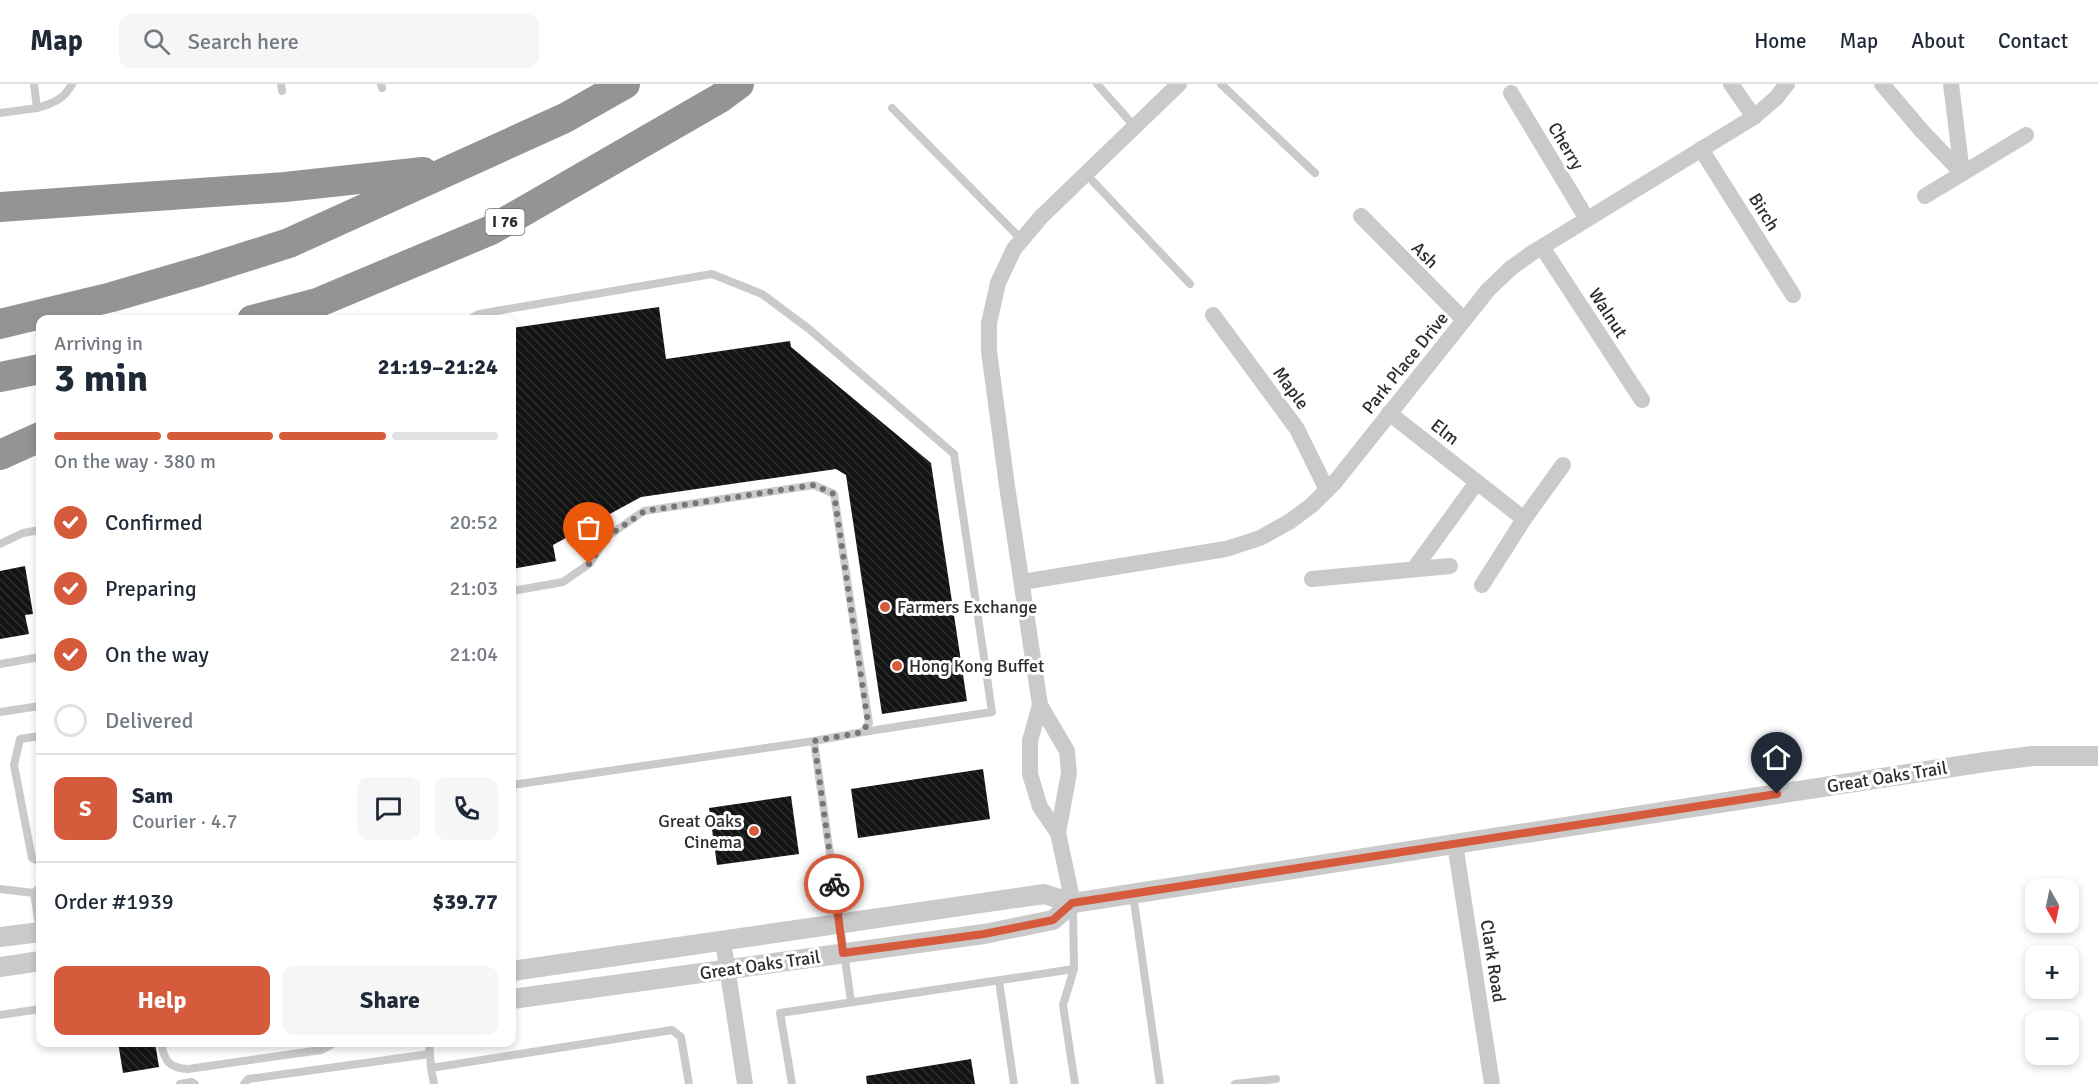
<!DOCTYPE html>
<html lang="en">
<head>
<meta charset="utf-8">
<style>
	body { margin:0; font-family:Signika,sans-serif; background:#f6f6f7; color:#1f2937; height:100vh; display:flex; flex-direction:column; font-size:22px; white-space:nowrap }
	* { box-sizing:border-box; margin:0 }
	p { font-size:20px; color:#747a83 }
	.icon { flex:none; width:33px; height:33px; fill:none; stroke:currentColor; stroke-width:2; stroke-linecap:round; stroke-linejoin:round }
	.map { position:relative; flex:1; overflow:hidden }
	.panel { position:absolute; left:36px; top:231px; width:480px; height:732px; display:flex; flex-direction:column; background:#fff; border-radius:12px; box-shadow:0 3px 9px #0003 }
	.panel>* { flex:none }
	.needle { width:39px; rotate:171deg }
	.tools { position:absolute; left:2025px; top:795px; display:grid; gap:12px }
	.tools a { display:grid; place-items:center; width:54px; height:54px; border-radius:12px; background:#fff; box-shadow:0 3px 9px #0003; font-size:30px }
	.pin { position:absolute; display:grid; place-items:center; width:51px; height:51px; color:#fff; margin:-62px -26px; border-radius:50% 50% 50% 0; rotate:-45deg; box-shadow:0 0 6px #0007 }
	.pin .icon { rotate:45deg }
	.courier { position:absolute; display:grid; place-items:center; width:60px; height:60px; margin:-30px; border:4px solid #d65a3c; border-radius:50%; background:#fff; color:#222; box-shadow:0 2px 8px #0007 }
	.headline em { font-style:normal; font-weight:700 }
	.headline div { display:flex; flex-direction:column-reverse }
	.headline { display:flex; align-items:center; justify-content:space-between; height:102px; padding:0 18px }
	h1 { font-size:39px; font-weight:700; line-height:45px }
	.bar { display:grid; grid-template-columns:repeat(4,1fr); gap:9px 6px; align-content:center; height:72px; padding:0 18px }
	.bar i { height:8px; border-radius:4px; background:#e0e1e3 }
	.bar .current { background:#d65a3c }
	.bar p { grid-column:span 4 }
	.line { display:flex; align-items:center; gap:15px; padding:0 18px; border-top:2px solid #e0e1e3 }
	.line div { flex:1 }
	.round { display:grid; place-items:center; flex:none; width:63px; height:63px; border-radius:12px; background:#f6f6f7 }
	ol { padding:0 18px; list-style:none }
	li { display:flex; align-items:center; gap:18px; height:66px }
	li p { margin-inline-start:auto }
	li .icon { padding:6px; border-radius:50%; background:#d65a3c; color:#fff; stroke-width:4 }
	li:last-child { color:#747a83 }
	li i { width:33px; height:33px; border:3px solid #e0e1e3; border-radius:50% }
	.cta { display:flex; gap:12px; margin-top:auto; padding:12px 18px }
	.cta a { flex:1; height:69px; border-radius:12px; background:#d65a3c; color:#fff; font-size:24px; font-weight:700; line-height:69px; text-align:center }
	.cta a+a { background:#f6f6f7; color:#1f2937 }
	header { display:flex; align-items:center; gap:36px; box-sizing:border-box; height:84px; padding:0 30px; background:#fff; border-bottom:2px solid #e0e1e3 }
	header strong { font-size:28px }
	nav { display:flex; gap:33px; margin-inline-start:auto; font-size:21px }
	.search { width:420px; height:54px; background:#f6f6f7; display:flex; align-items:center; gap:15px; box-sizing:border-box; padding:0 21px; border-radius:12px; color:#747a83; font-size:22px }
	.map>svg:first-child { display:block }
</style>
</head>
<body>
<header>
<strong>Map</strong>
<div class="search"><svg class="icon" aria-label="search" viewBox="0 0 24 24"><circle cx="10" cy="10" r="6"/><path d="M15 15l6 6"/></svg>Search here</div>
<nav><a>Home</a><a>Map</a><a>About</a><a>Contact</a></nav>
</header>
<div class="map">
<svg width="2098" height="1000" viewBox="0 0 2098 1000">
	<defs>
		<pattern id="building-back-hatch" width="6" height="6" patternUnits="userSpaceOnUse" patternTransform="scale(1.5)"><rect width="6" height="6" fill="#141414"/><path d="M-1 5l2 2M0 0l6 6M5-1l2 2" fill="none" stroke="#2e2e2e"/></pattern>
	</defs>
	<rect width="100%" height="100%" fill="#fff"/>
	<g fill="url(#building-back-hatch)">
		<polygon points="659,223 666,275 790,257 791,263 931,379 967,617 882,630 846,391 836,385 641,413 553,461 556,477 512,485 512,244"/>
		<polygon points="25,482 33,530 25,531 29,550 0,555 0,487"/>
		<polygon points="983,685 990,735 858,754 851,705"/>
		<polygon points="791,712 799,770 717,781 709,724"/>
		<polygon points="118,958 155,958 159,983 123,989"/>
		<polygon points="971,975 975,1000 867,1000 866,992"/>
	</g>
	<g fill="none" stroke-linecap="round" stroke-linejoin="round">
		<g stroke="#cacaca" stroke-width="8">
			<polyline points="281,0 282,7"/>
			<polyline points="381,0 382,4"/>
			<polyline points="1097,0 1135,43"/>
			<polyline points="1221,0 1315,89"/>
			<path d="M37,24C54,19 64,15 72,0"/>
			<polyline points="892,24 1021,155"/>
			<polyline points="0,29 37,24 34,0"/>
			<polyline points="1086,90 1190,200"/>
			<polyline points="468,236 479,230 712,190 762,210 809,245 954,370 992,628 863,648"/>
			<polyline points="0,460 23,449 40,446"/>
			<polyline points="512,507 563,498 589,480 608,452 644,427 814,401 834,410 869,639 863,648 814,657 851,918"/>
			<polyline points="0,580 40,573"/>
			<polyline points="0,628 40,622"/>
			<polyline points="40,652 20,655 14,681 32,774 40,778"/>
			<polyline points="512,701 814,657"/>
			<polyline points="0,805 34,809"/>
			<polyline points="1133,810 1160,1000"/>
			<polyline points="1073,823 1074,885 1063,921 1075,1000"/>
			<polyline points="40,848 34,809 40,803"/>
			<polyline points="999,897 1014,1000"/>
			<polyline points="0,931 40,925"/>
			<path d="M161,958C164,977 169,984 188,985L321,966L331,961L332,958"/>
			<polyline points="429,958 431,984"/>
			<polyline points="180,1000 192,998 195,1000"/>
			<polyline points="244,1000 248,995 430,970"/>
			<polyline points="434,1000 431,984 672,946 681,953 689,1000"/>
			<polyline points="792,1000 780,929 1074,885"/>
			<polyline points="1235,1000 1276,995"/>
		</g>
		<g stroke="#cacaca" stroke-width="16">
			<polyline points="1731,0 1754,33"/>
			<polyline points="1882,0 1921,46 1962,89"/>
			<polyline points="1951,0 1962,89"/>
			<polyline points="1511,9 1587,135"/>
			<polyline points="1701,65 1793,211"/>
			<polyline points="1925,112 2026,51"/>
			<polyline points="1361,132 1464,236"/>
			<polyline points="1542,163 1642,316"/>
			<polyline points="1213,231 1297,345 1327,406"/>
			<polyline points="1389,329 1524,435"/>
			<polyline points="1414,485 1477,398"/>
			<polyline points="1312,495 1450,482"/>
			<polyline points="1022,498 1226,465 1260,454 1289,438 1312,421 1335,398 1488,206 1511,184 1532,169 1754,33 1776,14 1787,0"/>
			<polyline points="1482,501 1524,435 1563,381"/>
			<polyline points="1040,621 1067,667 1069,689 1058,749"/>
			<polyline points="1455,760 1492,1000"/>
			<polyline points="1073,819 1058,749 1040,723 1030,690 1030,657 1040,621 1007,402 989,267 989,239 998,199 1014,165 1041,133 1179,0"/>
			<polyline points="723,857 745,1000"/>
		</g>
		<g stroke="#cacaca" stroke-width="20">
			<polyline points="0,853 40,848"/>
			<polyline points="0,883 40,877"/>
			<polyline points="512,887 1044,810 1073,819 1985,678 2032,672 2098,672"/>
			<polyline points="512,915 984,850 1053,836 1073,819"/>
		</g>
		<g stroke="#949494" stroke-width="30">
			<polyline points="0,123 285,103 423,88"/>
			<polyline points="252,236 317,219 491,146 720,14 739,0"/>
			<polyline points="0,240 112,213 201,187 289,159 565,34 625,0"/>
			<polyline points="0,293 40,285"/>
			<polyline points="0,371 40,353"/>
		</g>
	</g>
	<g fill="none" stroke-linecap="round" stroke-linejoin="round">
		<polyline stroke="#767676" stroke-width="6" stroke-dasharray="0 10.8" points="589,480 608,452 645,427 814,401 834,410 868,639 863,648 814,657 834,800"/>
		<polyline stroke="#d65a3c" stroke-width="8" points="834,800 843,869 984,850 1053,836 1072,819 1777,710"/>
	</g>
	<g fill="#d65a3c" stroke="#fff" stroke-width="2">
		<circle cx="885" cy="523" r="6"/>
		<circle cx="897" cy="582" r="6"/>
		<circle cx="754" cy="747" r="6"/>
	</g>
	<g text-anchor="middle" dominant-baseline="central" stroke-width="6" stroke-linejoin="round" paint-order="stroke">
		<rect fill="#fff" stroke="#6c6c6c" stroke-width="1.5" x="485.5" y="125" width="39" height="26" rx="4.5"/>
		<g font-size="16" font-weight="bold" fill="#2d2d2d">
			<text x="505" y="138">I 76</text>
		</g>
		<g font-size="18" fill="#2d2d2d" stroke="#fff">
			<text transform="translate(1566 62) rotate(59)">Cherry</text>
			<text transform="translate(1764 128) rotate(58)">Birch</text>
			<text transform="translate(1425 171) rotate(45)">Ash</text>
			<text transform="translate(1608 229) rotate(57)">Walnut</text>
			<text transform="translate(1405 279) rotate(-51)">Park Place Drive</text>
			<text transform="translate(1291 304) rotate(54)">Maple</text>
			<text transform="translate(1445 348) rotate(38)">Elm</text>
			<text transform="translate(1887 693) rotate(-9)">Great Oaks Trail</text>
			<text transform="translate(1493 877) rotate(81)">Clark Road</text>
			<text transform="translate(760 881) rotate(-8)">Great Oaks Trail</text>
		</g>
		<g font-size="18" fill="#2d2d2d" stroke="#fff" text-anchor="start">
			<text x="897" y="523">Farmers Exchange</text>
			<text x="909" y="582">Hong Kong Buffet</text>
			<text x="742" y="737" text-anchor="end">Great Oaks<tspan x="742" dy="21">Cinema</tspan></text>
		</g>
	</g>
</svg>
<div class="tools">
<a><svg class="needle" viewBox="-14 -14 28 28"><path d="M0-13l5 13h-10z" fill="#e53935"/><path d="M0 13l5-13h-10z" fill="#747a83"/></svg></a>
<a>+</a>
<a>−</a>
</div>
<div class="pin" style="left:589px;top:480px;background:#ea580c"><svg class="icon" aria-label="bag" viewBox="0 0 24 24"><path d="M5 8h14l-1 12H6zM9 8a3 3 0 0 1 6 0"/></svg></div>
<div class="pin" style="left:1777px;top:710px;background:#1f2937"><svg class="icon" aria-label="home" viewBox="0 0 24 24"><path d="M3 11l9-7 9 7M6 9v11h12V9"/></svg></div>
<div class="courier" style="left:834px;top:800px"><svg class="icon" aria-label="bike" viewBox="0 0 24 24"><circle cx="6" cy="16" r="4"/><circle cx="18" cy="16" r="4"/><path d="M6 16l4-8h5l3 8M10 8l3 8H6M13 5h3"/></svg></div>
<section class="panel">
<div class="headline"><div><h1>3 min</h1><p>Arriving in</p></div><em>21:19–21:24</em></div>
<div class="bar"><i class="current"></i><i class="current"></i><i class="current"></i><i></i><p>On the way · 380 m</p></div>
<ol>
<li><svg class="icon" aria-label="check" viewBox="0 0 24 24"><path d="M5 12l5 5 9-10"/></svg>Confirmed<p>20:52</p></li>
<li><svg class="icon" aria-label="check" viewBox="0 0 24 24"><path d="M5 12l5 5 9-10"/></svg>Preparing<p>21:03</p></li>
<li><svg class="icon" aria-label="check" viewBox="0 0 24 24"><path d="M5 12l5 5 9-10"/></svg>On the way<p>21:04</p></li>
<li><i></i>Delivered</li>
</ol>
<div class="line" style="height:108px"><b class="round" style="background:#d65a3c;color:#fff">S</b><div><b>Sam</b><p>Courier · 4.7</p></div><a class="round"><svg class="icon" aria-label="chat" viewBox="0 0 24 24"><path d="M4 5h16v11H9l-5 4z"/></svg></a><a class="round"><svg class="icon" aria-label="phone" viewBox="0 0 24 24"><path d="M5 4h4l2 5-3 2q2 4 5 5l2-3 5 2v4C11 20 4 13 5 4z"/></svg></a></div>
<div class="line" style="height:78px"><div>Order #1939</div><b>$39.77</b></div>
<div class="cta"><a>Help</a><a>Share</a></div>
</section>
</div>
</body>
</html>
